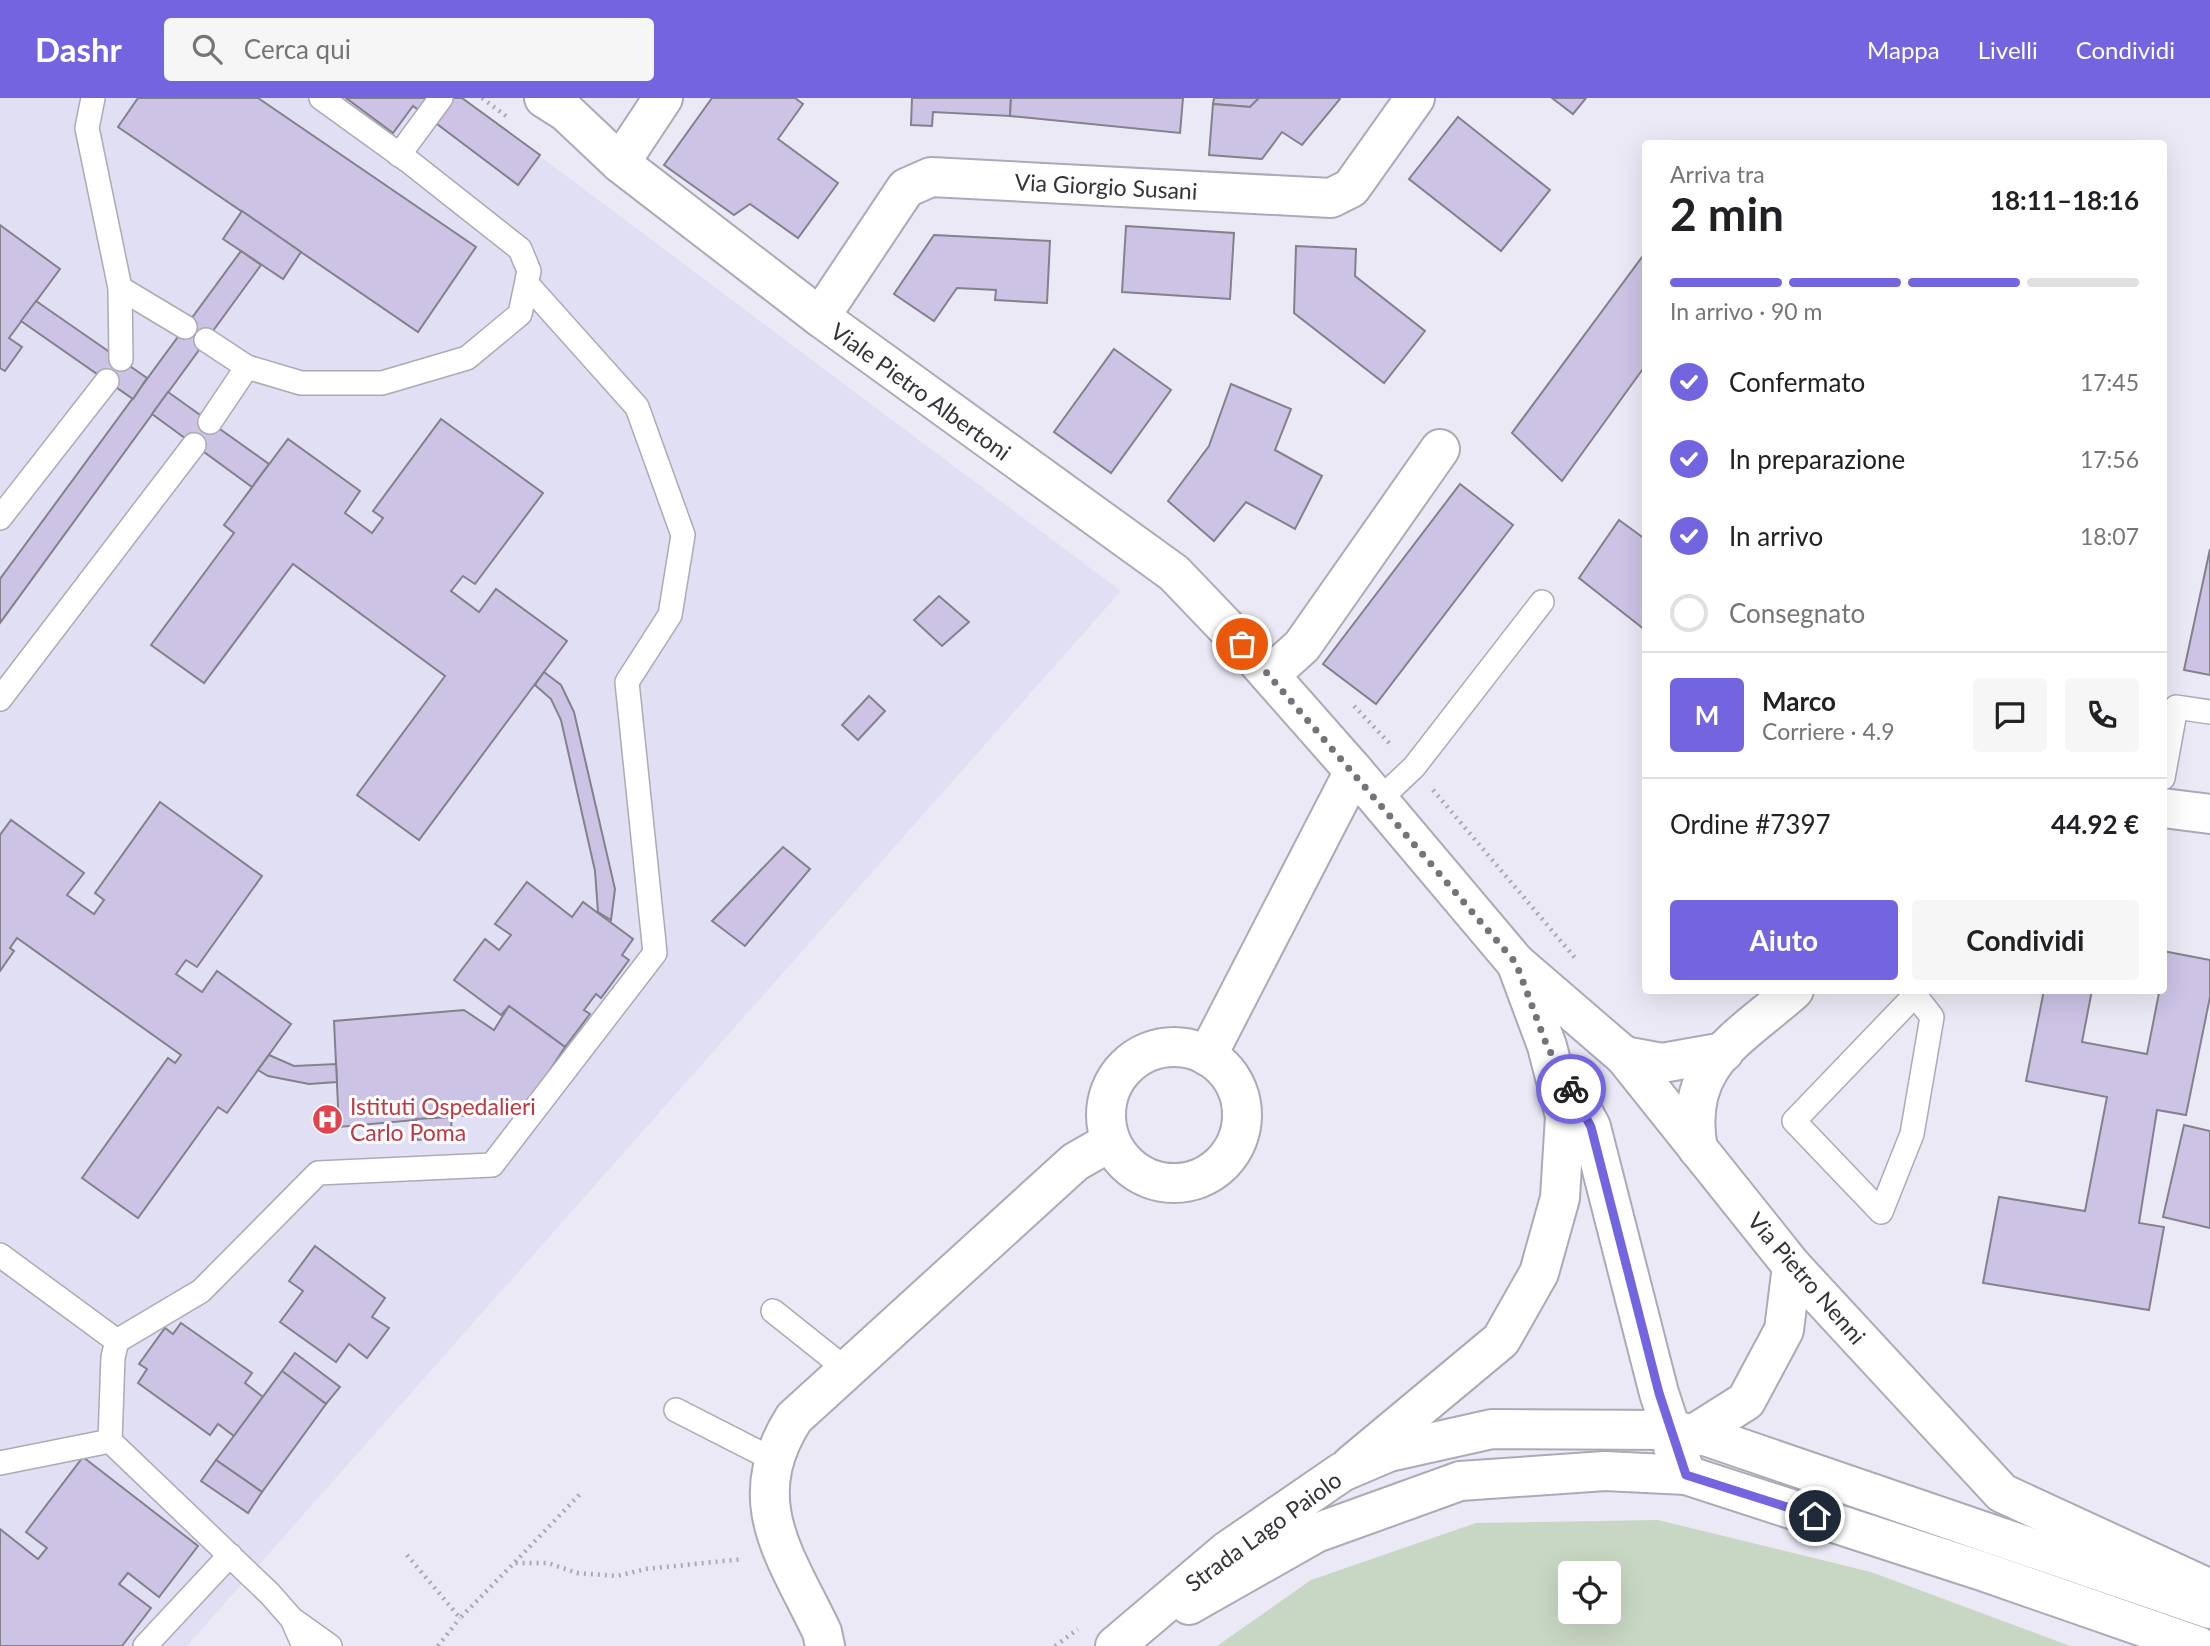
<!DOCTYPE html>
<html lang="it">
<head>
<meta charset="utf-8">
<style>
	body { margin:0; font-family:Lato,sans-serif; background:#f6f6f6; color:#202124; height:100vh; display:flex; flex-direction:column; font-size:26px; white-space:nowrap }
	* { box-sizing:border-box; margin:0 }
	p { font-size:23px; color:#757577 }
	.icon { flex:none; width:38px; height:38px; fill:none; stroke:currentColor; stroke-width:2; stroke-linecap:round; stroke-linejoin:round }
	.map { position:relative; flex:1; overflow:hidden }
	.details { position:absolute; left:1642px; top:42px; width:525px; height:854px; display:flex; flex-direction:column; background:#fff; border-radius:7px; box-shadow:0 7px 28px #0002 }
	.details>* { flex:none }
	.controls { position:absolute; left:1558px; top:1463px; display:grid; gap:14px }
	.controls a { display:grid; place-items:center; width:63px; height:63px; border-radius:7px; background:#fff; box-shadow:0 7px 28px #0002; font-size:35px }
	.pin { position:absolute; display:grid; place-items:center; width:60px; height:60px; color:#fff; margin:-30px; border:4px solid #fff; border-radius:50%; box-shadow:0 2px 7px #0007 }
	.courier { position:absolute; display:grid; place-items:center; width:70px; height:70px; margin:-35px; border:5px solid #7365e0; border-radius:50%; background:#fff; color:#222; box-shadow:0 2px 9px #0007 }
	.summary em { font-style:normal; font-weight:700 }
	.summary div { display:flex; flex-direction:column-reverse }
	.summary { display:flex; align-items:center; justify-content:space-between; height:119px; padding:0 28px }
	h1 { font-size:46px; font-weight:700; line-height:52px }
	.bar { display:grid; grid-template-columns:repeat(4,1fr); gap:10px 7px; align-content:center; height:84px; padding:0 28px }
	.bar i { height:9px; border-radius:5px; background:#e0e0e0 }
	.bar .on { background:#7365e0 }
	.bar p { grid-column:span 4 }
	.line { display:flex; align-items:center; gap:18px; padding:0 28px; border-top:2px solid #e0e0e0 }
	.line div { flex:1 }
	.round { display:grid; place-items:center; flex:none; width:74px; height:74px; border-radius:7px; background:#f6f6f6 }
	ol { padding:0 28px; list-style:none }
	li { display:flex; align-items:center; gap:21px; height:77px }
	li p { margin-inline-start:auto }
	li .icon { padding:7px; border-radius:50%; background:#7365e0; color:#fff; stroke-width:4 }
	li:last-child { color:#757577 }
	li i { width:38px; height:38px; border:4px solid #e0e0e0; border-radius:50% }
	.cta { display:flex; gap:14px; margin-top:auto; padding:14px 28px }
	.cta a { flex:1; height:80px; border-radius:7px; background:#7365e0; color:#fff; font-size:28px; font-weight:700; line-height:80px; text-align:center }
	.cta a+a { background:#f6f6f6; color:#202124 }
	header { display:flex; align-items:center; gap:42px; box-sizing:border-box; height:98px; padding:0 35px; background:#7365e0; color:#fff }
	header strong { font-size:33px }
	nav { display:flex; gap:38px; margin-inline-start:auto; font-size:24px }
	.search { width:490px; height:63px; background:#f6f6f6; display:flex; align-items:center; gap:18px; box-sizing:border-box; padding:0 24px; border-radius:7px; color:#757577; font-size:26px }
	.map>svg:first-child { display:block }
</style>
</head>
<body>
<header>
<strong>Dashr</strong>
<div class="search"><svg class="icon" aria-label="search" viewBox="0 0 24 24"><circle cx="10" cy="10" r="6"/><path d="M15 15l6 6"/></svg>Cerca qui</div>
<nav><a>Mappa</a><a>Livelli</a><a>Condividi</a></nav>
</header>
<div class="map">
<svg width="2210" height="1548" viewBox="0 0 2210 1548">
	<rect width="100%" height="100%" fill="#eae9f5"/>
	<polygon fill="#e1dff3" points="0,0 462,0 1121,493 187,1548 0,1548"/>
	<path fill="#c8d7c3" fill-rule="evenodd" d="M1658,1422L1871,1474L2070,1548H1217L1311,1482L1476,1425ZM1570,1475H1608V1514H1570Z"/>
	<g fill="#ccc3e5" stroke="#84818c" stroke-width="2">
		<polygon points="138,0 258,0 476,149 418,234 118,29"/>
		<polygon points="346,0 462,0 540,57 518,87 413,8 393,35"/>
		<polygon points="712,0 795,0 803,6 778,41 838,85 798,140 750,106 734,117 664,67"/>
		<polygon points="912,0 1011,0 1010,18 933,14 932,28 911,27"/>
		<polygon points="1011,0 1183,0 1180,35 1010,18"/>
		<polygon points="1214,0 1259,0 1250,9 1213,6"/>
		<polygon points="1259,0 1340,0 1340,1 1302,47 1282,34 1262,61 1209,57 1213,6 1250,9"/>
		<polygon points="1552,0 1586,0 1573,16"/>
		<polygon points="1458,19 1550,92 1501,153 1409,81"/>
		<polygon points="242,113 301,154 283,181 223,141"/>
		<polygon points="0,127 60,171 9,240 22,249 5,273 0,270"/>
		<polygon points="1126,128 1234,135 1230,201 1122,194"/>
		<polygon points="934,137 1050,143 1047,205 995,202 996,192 957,190 934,223 894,196"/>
		<polygon points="1296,148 1356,151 1355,178 1425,233 1384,285 1294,215"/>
		<polygon points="241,153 261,167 0,525 0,481"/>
		<polygon points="1645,155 1645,268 1562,383 1512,335"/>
		<polygon points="36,203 147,280 133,301 21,223"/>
		<polygon points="1114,251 1171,292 1111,375 1054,334"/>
		<polygon points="1231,286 1291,311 1275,352 1322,378 1295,431 1246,404 1214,443 1168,403 1209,348"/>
		<polygon points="168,294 269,366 252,389 152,316"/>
		<polygon points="441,321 543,395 475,486 463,478 451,493 479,514 496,491 567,543 419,742 357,697 445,578 293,466 204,585 151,547 234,435 224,427 288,341 360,393 345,415 372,435 383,420 373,413"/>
		<polygon points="1460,386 1513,427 1376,606 1323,566"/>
		<polygon points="1619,422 1645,441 1645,532 1579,480"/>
		<polygon points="2210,451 2210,577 2184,572"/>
		<polygon points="939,498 969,524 942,548 914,522"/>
		<polygon points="544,574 561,587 574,614 615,791 611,822 598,814 595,773 561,622 551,601 535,587"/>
		<polygon points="869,598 885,613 858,642 842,627"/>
		<polygon points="160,704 262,778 197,869 186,862 176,876 202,894 217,873 291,926 227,1015 218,1009 138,1120 82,1080 168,960 175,965 181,957 17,840 10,850 14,853 0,873 0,737 11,722 84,775 67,797 94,816 104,802 95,795"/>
		<polygon points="783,749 810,771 745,848 712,823"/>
		<polygon points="527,784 572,819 583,804 633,841 622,857 629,862 601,900 596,896 584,912 590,916 565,949 509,908 501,917 454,882 485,841 499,852 511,837 495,826"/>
		<polygon points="2163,853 2210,862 2210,899 2186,1017 2157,1012 2139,1125 2164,1129 2149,1212 1983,1185 1999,1099 2085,1113 2107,999 2026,983 2044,892 2092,892 2082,944 2147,956 2159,895 2144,892 2163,892"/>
		<polygon points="509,908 565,949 524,1012 339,1029 334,923 464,912 494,932"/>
		<polygon points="269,957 294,968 336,966 337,984 309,986 268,978 258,972"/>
		<polygon points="451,1019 452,1039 417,1042 416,1021"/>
		<polygon points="2184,1027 2210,1033 2210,1130 2163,1119"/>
		<polygon points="315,1148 385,1200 372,1219 389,1230 367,1260 349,1246 336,1264 280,1224 303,1193 289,1183"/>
		<polygon points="181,1225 252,1275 245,1285 263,1299 234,1338 218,1326 210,1337 138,1285 147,1271 139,1266 165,1230 173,1236"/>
		<polygon points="295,1255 340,1289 326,1306 282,1273"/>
		<polygon points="282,1273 326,1306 262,1394 216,1362"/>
		<polygon points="83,1359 198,1448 159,1499 128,1475 119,1486 151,1510 122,1548 0,1548 0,1431 38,1461 47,1450 26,1434"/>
		<polygon points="216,1362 262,1394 248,1415 201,1383"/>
	</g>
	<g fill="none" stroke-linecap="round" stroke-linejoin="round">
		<defs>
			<g id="service">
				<polyline points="93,0 87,30 120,190 121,261"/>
				<polyline points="399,57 441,0"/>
				<polyline points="120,190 185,229"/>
				<polyline points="206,242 247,269 301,285 382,285 467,260 520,216 529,173 520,151 411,65 321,0"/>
				<polyline points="210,324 247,269"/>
				<polyline points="0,420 107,283"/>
				<polyline points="0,601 194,347"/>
				<polyline points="2163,680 2176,609 2210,614"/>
				<polyline points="1377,704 1414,669 1542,504"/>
				<polyline points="1911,892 1932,919 1912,1036 1881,1114 1794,1023 1915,897"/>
				<polyline points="0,1157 117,1243 113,1259 110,1343 270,1496 292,1521 304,1548"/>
				<polyline points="773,1213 847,1272"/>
				<polyline points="117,1243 201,1193 318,1075 492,1067 655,855 627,584 670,517 683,437 637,309 527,186"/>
				<polyline points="676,1312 774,1362"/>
				<polyline points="0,1365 110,1343"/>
				<polyline points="295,1523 330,1548"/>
				<polyline points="145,1548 230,1457"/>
			</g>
			<g id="minor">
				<polyline points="544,0 566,14 620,65 820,219 1174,475 1242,546 1354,673 1516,865 1624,958 1792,1168 2002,1395 2210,1491"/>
				<polyline points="620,65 663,0"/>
				<polyline points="820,219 906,90 931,79 1331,100 1351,90 1415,0"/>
				<polyline points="1270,577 1302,548 1440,351"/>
				<polyline points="2163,710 2210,716"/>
				<circle cx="1174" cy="1017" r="68"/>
				<polyline points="1207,958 1354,673"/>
				<polyline points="1624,958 1662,965 1724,954"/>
				<polyline points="1567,984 1591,1029 1659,1295 1686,1377"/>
				<path d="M1698,1051C1682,966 1738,942 1794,892"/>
				<polyline points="1673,1349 1746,1303 1784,1232 1792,1168"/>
				<polyline points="1351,1367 1501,1242 1539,1175 1560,1100 1565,1018 1547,948 1518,870"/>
				<path d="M825,1548L822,1534C786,1458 741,1403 794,1320L1075,1064L1110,1044"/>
			</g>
			<g id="tertiary">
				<polyline points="1189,1507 1316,1435 1460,1383 1605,1373 1686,1377 1982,1473 2198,1548"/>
				<polyline points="1115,1548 1227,1453 1342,1374 1389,1354 1492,1331 1670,1332 1708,1339 2210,1511"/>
			</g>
		</defs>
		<use href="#service" stroke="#abaab6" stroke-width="26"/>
		<use href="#minor" stroke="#abaab6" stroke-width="42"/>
		<use href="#tertiary" stroke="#abaab6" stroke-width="42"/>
		<g stroke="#aaa9b3" stroke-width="4.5" stroke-dasharray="2 5" stroke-linecap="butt">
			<polyline points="482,0 510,21"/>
			<polyline points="1354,608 1391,647"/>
			<polyline points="1433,692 1576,861"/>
			<polyline points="407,1457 460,1520 514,1465 548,1465 577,1475 617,1478 646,1471 743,1461"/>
			<polyline points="515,1464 582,1394"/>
			<polyline points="438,1548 460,1520"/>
			<polyline points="1055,1548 1078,1531"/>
		</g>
		<use href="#service" stroke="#fff" stroke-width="23"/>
		<use href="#minor" stroke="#fff" stroke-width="38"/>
		<use href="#tertiary" stroke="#fff" stroke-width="38"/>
	</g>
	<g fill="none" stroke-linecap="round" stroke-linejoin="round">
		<polyline stroke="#73737a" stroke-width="7" stroke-dasharray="0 12.6" points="1242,546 1516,865 1547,948 1571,991"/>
		<polyline stroke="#7365e0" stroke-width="9" points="1571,991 1591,1029 1659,1295 1686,1377 1815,1418"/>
	</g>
	<defs>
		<symbol id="hospital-disc" viewBox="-11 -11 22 22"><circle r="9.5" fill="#e0444e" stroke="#fff"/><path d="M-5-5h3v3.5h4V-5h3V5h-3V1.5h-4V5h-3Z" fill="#fff"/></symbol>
	</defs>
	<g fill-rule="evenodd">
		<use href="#hospital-disc" x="310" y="1004" width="35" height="35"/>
	</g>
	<g text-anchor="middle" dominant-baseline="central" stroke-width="6" stroke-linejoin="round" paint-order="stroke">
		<g font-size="23" fill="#333338" stroke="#fff">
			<text transform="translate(1106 88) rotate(3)">Via Giorgio Susani</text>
			<text transform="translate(921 293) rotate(36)">Viale Pietro Albertoni</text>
			<text transform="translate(1807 1180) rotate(49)">Via Pietro Nenni</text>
			<text transform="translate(1263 1433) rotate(-36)">Strada Lago Paiolo</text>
		</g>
		<g font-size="23" fill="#be3a42" stroke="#fff" text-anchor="start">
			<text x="350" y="1008">Istituti Ospedalieri<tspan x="350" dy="26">Carlo Poma</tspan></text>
		</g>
	</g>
</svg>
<div class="controls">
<a><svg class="icon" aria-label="locate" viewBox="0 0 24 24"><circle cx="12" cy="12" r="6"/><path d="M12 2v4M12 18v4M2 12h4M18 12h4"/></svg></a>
</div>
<div class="pin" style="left:1242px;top:546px;background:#ea580c"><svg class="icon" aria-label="bag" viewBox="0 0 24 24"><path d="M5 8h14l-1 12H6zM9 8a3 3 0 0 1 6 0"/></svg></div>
<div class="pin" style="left:1815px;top:1418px;background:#1f2937"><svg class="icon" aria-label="home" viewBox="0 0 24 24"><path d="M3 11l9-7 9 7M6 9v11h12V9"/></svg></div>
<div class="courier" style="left:1571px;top:991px"><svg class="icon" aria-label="bike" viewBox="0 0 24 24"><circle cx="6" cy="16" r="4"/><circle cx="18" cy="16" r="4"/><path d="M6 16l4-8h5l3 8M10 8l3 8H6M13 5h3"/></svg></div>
<section class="details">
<div class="summary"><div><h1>2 min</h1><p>Arriva tra</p></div><em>18:11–18:16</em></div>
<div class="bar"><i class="on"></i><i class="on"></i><i class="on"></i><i></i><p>In arrivo · 90 m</p></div>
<ol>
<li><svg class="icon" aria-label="check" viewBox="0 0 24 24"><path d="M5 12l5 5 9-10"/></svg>Confermato<p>17:45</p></li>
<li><svg class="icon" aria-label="check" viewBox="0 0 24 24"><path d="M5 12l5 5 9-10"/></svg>In preparazione<p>17:56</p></li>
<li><svg class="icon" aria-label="check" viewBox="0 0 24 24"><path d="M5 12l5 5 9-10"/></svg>In arrivo<p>18:07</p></li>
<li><i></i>Consegnato</li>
</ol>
<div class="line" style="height:126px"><b class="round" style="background:#7365e0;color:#fff">M</b><div><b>Marco</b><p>Corriere · 4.9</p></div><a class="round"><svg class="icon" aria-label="chat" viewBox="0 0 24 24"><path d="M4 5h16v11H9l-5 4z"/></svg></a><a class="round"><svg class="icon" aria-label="phone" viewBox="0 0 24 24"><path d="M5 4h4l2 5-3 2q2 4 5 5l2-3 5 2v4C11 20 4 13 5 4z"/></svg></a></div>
<div class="line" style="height:91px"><div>Ordine #7397</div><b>44.92 €</b></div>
<div class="cta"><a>Aiuto</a><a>Condividi</a></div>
</section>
</div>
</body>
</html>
